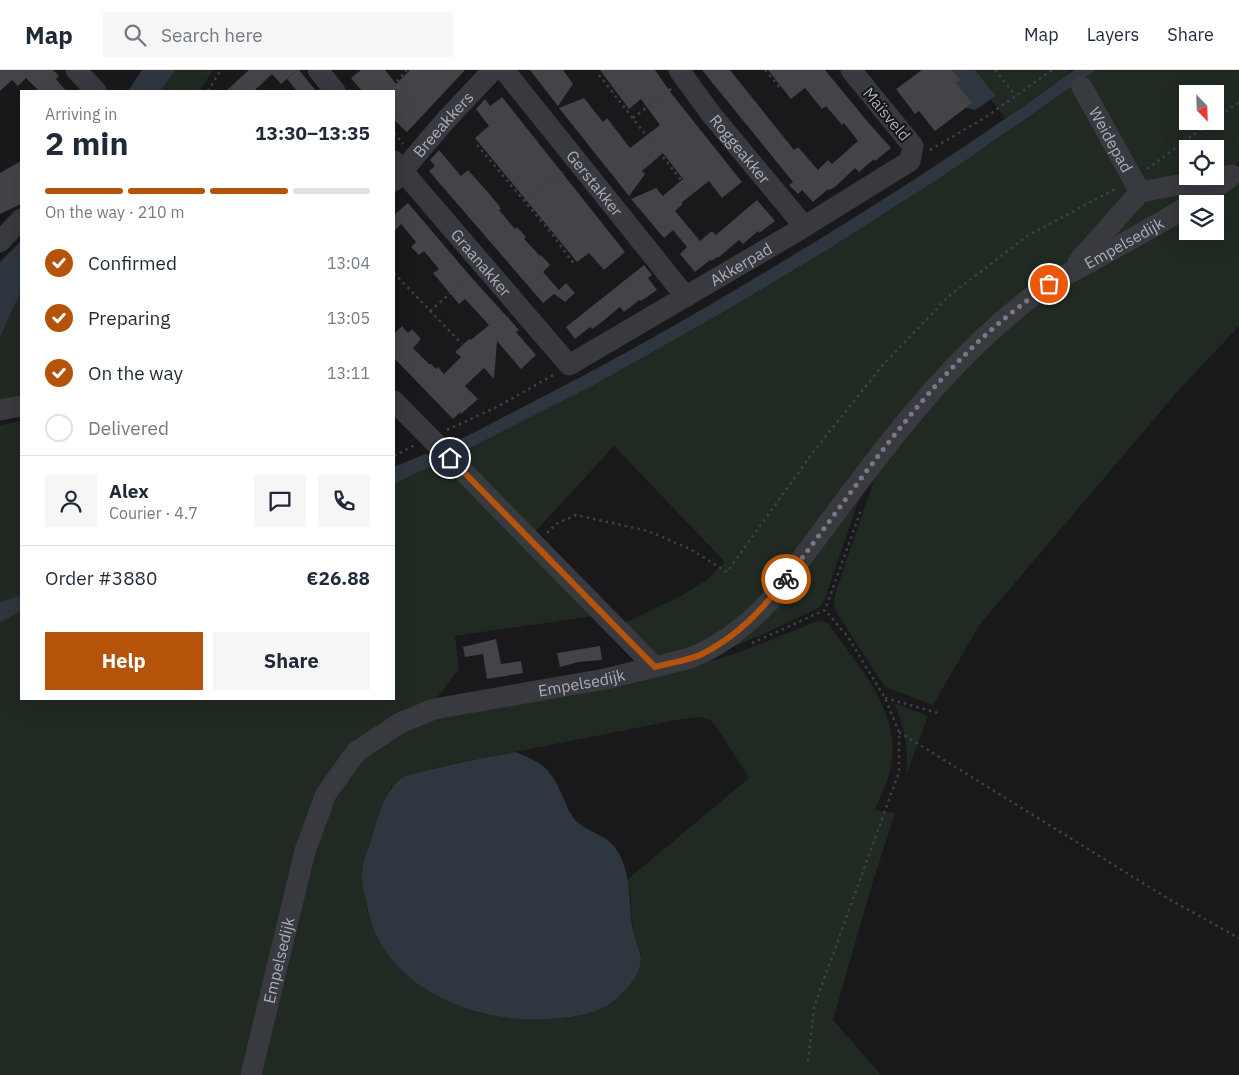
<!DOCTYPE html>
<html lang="en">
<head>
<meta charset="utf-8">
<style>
	body { margin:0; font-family:"IBM Plex Sans",sans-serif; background:#f6f6f7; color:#1f2937; height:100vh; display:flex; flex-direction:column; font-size:19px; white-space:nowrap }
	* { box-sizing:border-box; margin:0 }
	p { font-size:16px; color:#747a83 }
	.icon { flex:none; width:28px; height:28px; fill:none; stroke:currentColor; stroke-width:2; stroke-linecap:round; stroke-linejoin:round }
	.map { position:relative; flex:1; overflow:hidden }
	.panel { position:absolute; left:20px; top:20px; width:375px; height:610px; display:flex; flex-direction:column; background:#fff; border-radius:0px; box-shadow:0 5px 20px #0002 }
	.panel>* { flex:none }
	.needle { width:32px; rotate:157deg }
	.buttons { position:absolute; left:1179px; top:15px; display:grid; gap:10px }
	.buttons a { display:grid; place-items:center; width:45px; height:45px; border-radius:0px; background:#fff; box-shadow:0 5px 20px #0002; font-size:25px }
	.pin { position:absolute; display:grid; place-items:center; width:42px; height:42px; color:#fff; margin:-21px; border:2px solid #fff; border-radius:50%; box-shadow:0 1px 5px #0007 }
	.courier { position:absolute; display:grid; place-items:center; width:50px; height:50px; margin:-25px; border:4px solid #b45309; border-radius:50%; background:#fff; color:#222; box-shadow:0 1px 6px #0007 }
	.headline em { font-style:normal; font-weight:700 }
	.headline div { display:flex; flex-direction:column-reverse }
	.headline { display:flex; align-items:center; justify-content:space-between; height:85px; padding:0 25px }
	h1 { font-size:32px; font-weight:700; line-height:38px }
	.bar { display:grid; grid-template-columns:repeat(4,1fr); gap:8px 5px; align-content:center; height:60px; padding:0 25px }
	.bar i { height:6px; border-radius:4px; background:#e0e1e3 }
	.bar .current { background:#b45309 }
	.bar p { grid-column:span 4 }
	.line { display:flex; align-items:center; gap:12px; padding:0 25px; border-top:1px solid #e0e1e3 }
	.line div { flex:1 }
	.round { display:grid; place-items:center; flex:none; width:52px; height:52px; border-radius:0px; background:#f6f6f7 }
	ol { padding:0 25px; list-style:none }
	li { display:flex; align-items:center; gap:15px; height:55px }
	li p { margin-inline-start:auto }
	li .icon { padding:5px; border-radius:50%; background:#b45309; color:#fff; stroke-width:4 }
	li:last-child { color:#747a83 }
	li i { width:28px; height:28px; border:2px solid #e0e1e3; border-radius:50% }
	.action { display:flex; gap:10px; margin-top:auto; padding:10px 25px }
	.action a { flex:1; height:58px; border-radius:0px; background:#b45309; color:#fff; font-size:20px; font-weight:700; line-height:58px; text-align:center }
	.action a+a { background:#f6f6f7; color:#1f2937 }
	header { display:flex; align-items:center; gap:30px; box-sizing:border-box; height:70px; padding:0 25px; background:#fff; border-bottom:1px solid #e0e1e3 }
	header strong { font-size:24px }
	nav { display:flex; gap:28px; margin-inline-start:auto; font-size:18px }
	.search { width:350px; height:45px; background:#f6f6f7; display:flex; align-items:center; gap:12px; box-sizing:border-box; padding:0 18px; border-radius:0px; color:#747a83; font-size:19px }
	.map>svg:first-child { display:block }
</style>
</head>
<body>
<header>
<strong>Map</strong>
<div class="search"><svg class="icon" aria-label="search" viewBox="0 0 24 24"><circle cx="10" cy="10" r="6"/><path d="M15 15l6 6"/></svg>Search here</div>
<nav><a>Map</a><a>Layers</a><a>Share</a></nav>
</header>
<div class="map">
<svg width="1239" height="1005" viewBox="0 0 1239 1005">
	<rect width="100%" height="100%" fill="#19181b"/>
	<g fill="#202922" fill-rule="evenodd">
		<polygon points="176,0 213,0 200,21 160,21"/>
		<polygon points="975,0 1069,0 1070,3 1006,48 991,30 996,26"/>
		<path d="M1096,0H1239V92L1230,98L1215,101V79H1188V106L1147,116L1084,9ZM1188,24H1215V51H1188Z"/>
		<polygon points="1076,14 1131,118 1068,196 1032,218 745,547 696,579 659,585 649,580 622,554 681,526 707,510 725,492 614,376 534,463 449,378 458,374 464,381 594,315 720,244 827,180 946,104"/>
		<polygon points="1239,104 1239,256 1178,321 980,554 933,635 885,617 836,542 834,534 835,524 873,413 877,394 1021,240 1187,141 1188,161 1215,161 1215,134 1198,134"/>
		<polygon points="1215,111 1089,186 1136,132"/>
		<polygon points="21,222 21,328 0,333 0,267"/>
		<polygon points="21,351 21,525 0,532 0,355"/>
		<polygon points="443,384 601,545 455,566 459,599 439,625 425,638 341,695 247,1005 0,1005 0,553 21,541 21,629 394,629 394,414 429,397 432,394 432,390"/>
		<polygon points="865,412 825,528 820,537 764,564 735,576 716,582"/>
		<path d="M818,551L827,552C854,590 899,639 892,689C890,707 882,724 875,740L895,743L871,818L833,950L881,1005H256L321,752L360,688L412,653L718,589L748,579ZM699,647L710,650L721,664L749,708L627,810L630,823L633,862L641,885L591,943L573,947L528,950L411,909L390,888L377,867L368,844L361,802L377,750L391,717L438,697L682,649Z"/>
		<path d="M894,633L928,646L906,706C909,677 905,659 894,633Z"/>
	</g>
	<g fill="#2e3640">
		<polygon points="142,0 176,0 160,21 128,21"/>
		<polygon points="949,0 975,0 996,26 975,40 967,38 952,16 958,12"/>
		<path d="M1074,0H1096L946,104L827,180L720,244L594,315L464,381L459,377L457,371C525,336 594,301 661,263C802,182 942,96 1074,0Z"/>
		<polygon points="21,171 21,222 0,267 0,192"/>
		<polygon points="425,384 429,385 432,394 429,397 394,414 394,397"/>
		<polygon points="21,525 21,541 0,553 0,532"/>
		<path d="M515,682C542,692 551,699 563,727C566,734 570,744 575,750C585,761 602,763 612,774C633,797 628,833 633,861C635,872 643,883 640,895C638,906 629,916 621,924C602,945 576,947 549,949C475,954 380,917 367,835C365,824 360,810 362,800C364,788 370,775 373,763C379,743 386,718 404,707C410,704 419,703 425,701C455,693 485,688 515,682Z"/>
	</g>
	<g fill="#434348">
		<polygon points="0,0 53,0 59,6 56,9 66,21 39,21 26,8 18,16 12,10 0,21"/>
		<polygon points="249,0 297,0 281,14 272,4 254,21 226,21"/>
		<polygon points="297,0 299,0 316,21 297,21 287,9"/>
		<polygon points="361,0 385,0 396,14 410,0 465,0 407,62 394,50 394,21 362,21 351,8"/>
		<polygon points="530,0 563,0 573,14 558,36"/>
		<polygon points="600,0 655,0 671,23 742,112 722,128 709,111 681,133 683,134 675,141 700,171 712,161 716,165 757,130 775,151 759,163 758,161 743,174 739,170 718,188 717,187 712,191 710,190 695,202 680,184 687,177 673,160 664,168 631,129 656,118 663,126 683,109 663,83 642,101 645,104 629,126 559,38 584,28 603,52 607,48 630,78 660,55 641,29 629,39"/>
		<polygon points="702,0 730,0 794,80 798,77 818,100 828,90 832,94 858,71 844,53 842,55 826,36 822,39 805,18 791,29 768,0 825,0 867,51 891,78 875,91 874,89 859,102 855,98 835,117 829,120 828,119 813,132 802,120 798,124 789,115 793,112"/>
		<polygon points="922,0 952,0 960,10 956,13 972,33 935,61 919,41 915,44 896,19"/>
		<polygon points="502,27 625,182 604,200 589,183 577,192 475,68 489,56 476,39 485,29 490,36"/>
		<polygon points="439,80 461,106 468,100 485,119 497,133 501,139 499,140 515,159 517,157 526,167 524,169 540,186 541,185 550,195 543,202 559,220 566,213 575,223 565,232 554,224 543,233 429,101 435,96 430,90"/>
		<polygon points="21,91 21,134 0,144 0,103"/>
		<polygon points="408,133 471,207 519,260 516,262 536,285 521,299 497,271 494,309 484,298 465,316 478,329 461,344 460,342 453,349 394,288 394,264 402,256 408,263 412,259 421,269 413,278 429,294 431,294 436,299 438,297 444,304 461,287 455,282 469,269 471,270 489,255 465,229 459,234 433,203 439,199 424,181 419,185 411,177 416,172 401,154 394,161 394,145"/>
		<polygon points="644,195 652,205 648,208 657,220 641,231 639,230 624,242 620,237 598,255 592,259 590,257 575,269 566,257"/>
		<polygon points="496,569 501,594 521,591 523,603 487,609 483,584 465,587 463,577"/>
		<polygon points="600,576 602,590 578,592 560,597 557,583"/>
	</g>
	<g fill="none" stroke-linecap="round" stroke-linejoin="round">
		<g stroke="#3f4147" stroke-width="2.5" stroke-dasharray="2.5 4" stroke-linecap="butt">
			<polyline points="765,0 782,20"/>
			<polyline points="995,0 1016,26"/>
			<polyline points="599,5 692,124"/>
			<polyline points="208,21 221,0"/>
			<polyline points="388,21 407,0"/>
			<polyline points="633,48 672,18"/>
			<polyline points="1215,49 1239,32"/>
			<polyline points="394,63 403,74"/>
			<polyline points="477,75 548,159 575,195"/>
			<polyline points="930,80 986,47 1052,0"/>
			<polyline points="1147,99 1212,51"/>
			<polyline points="524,131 563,101"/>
			<polyline points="394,203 462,274"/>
			<polyline points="430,241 470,206"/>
			<polyline points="447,360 499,336 555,304"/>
			<polyline points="394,386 415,375"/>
			<polyline points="547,463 556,454 576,445 648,461 690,479 727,502 814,381 882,296 949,226 1027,166 1117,118"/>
			<polyline points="752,573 825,540 861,440"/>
			<polyline points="885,628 938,643"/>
			<polyline points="899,662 1167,828 1239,868"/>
			<polyline points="808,991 814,937 899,702 899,662 885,628 848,567 825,540"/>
		</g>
		<g stroke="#393a40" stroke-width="21">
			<polyline points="76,0 96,21"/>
			<polyline points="318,0 335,21"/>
			<path id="s1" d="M504,0L686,227"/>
			<path id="s2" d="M679,0L711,44L804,156"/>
			<path id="s3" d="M1082,17L1140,122"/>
			<path id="s4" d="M394,91L569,295L794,163L910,91L913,76L851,0"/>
			<path id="s5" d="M394,111L445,51L493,0"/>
			<polyline points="1191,134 1229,108"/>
			<polyline points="0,172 21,149"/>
			<polyline points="1078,192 1140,122 1232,105"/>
			<polyline points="394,331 655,597"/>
			<polyline points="0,340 21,336"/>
			<path id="s6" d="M251,1005L305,781L326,724L356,682L400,653L434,639L605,609L687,589C718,578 745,557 768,533C849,429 920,315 1025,232C1048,214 1073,201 1099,187C1129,170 1159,154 1188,136"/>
		</g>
	</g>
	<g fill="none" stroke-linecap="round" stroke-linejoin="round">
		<path stroke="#777a83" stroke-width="5" stroke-dasharray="0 9" d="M786,509C848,429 904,342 978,272C1000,251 1025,232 1049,214"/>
		<path stroke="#b45309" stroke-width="6" d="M450,388L655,597C669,593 686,591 700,585C737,567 761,541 786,509"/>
	</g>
	<g text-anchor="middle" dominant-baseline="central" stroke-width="4" stroke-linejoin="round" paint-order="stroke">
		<g font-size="16" fill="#aaaebb" stroke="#141316">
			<text transform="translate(887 44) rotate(50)">Maïsveld</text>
			<text stroke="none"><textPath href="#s5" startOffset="75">Breeakkers</textPath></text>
			<text stroke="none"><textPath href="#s3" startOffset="60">Weidepad</textPath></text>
			<text stroke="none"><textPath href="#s2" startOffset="100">Roggeakker</textPath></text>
			<text stroke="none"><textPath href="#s1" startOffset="145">Gerstakker</textPath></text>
			<text stroke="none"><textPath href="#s6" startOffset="1302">Empelsedijk</textPath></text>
			<text stroke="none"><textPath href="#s4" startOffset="134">Graanakker</textPath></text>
			<text stroke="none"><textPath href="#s4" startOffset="468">Akkerpad</textPath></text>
			<text stroke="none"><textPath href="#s6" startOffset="582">Empelsedijk</textPath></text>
			<text stroke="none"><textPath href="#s6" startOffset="118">Empelsedijk</textPath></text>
		</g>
	</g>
</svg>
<div class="buttons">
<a><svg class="needle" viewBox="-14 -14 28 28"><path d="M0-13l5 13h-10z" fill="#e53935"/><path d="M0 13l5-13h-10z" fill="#747a83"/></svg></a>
<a><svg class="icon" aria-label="locate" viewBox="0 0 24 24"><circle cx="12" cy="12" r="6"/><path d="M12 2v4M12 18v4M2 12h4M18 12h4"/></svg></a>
<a><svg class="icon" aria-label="layers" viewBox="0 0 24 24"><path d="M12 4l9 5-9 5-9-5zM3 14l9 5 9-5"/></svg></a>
</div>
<div class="pin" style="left:1049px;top:214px;background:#ea580c"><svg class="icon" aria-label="bag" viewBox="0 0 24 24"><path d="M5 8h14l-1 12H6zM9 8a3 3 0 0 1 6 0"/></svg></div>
<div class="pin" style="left:450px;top:388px;background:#1f2937"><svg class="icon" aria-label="home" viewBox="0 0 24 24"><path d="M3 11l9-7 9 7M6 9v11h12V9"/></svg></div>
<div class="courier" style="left:786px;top:509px"><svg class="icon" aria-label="bike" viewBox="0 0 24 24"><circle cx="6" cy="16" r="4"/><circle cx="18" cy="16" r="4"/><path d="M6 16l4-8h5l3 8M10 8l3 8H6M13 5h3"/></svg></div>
<section class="panel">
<div class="headline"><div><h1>2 min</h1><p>Arriving in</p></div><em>13:30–13:35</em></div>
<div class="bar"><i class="current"></i><i class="current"></i><i class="current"></i><i></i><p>On the way · 210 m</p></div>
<ol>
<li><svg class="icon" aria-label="check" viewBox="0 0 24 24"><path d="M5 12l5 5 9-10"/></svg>Confirmed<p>13:04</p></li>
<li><svg class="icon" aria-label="check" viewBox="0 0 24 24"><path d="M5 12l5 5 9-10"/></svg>Preparing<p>13:05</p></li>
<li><svg class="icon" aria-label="check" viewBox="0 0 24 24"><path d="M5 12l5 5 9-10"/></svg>On the way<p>13:11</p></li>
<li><i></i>Delivered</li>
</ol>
<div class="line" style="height:90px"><a class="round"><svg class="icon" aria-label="person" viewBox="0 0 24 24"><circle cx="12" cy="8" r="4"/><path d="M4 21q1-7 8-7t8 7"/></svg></a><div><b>Alex</b><p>Courier · 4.7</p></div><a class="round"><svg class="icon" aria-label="chat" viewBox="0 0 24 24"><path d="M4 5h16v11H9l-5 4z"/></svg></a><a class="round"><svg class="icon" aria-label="phone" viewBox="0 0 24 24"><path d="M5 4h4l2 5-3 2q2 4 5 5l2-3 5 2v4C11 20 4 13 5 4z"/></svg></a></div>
<div class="line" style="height:65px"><div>Order #3880</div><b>€26.88</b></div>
<div class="action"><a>Help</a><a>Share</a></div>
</section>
</div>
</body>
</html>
